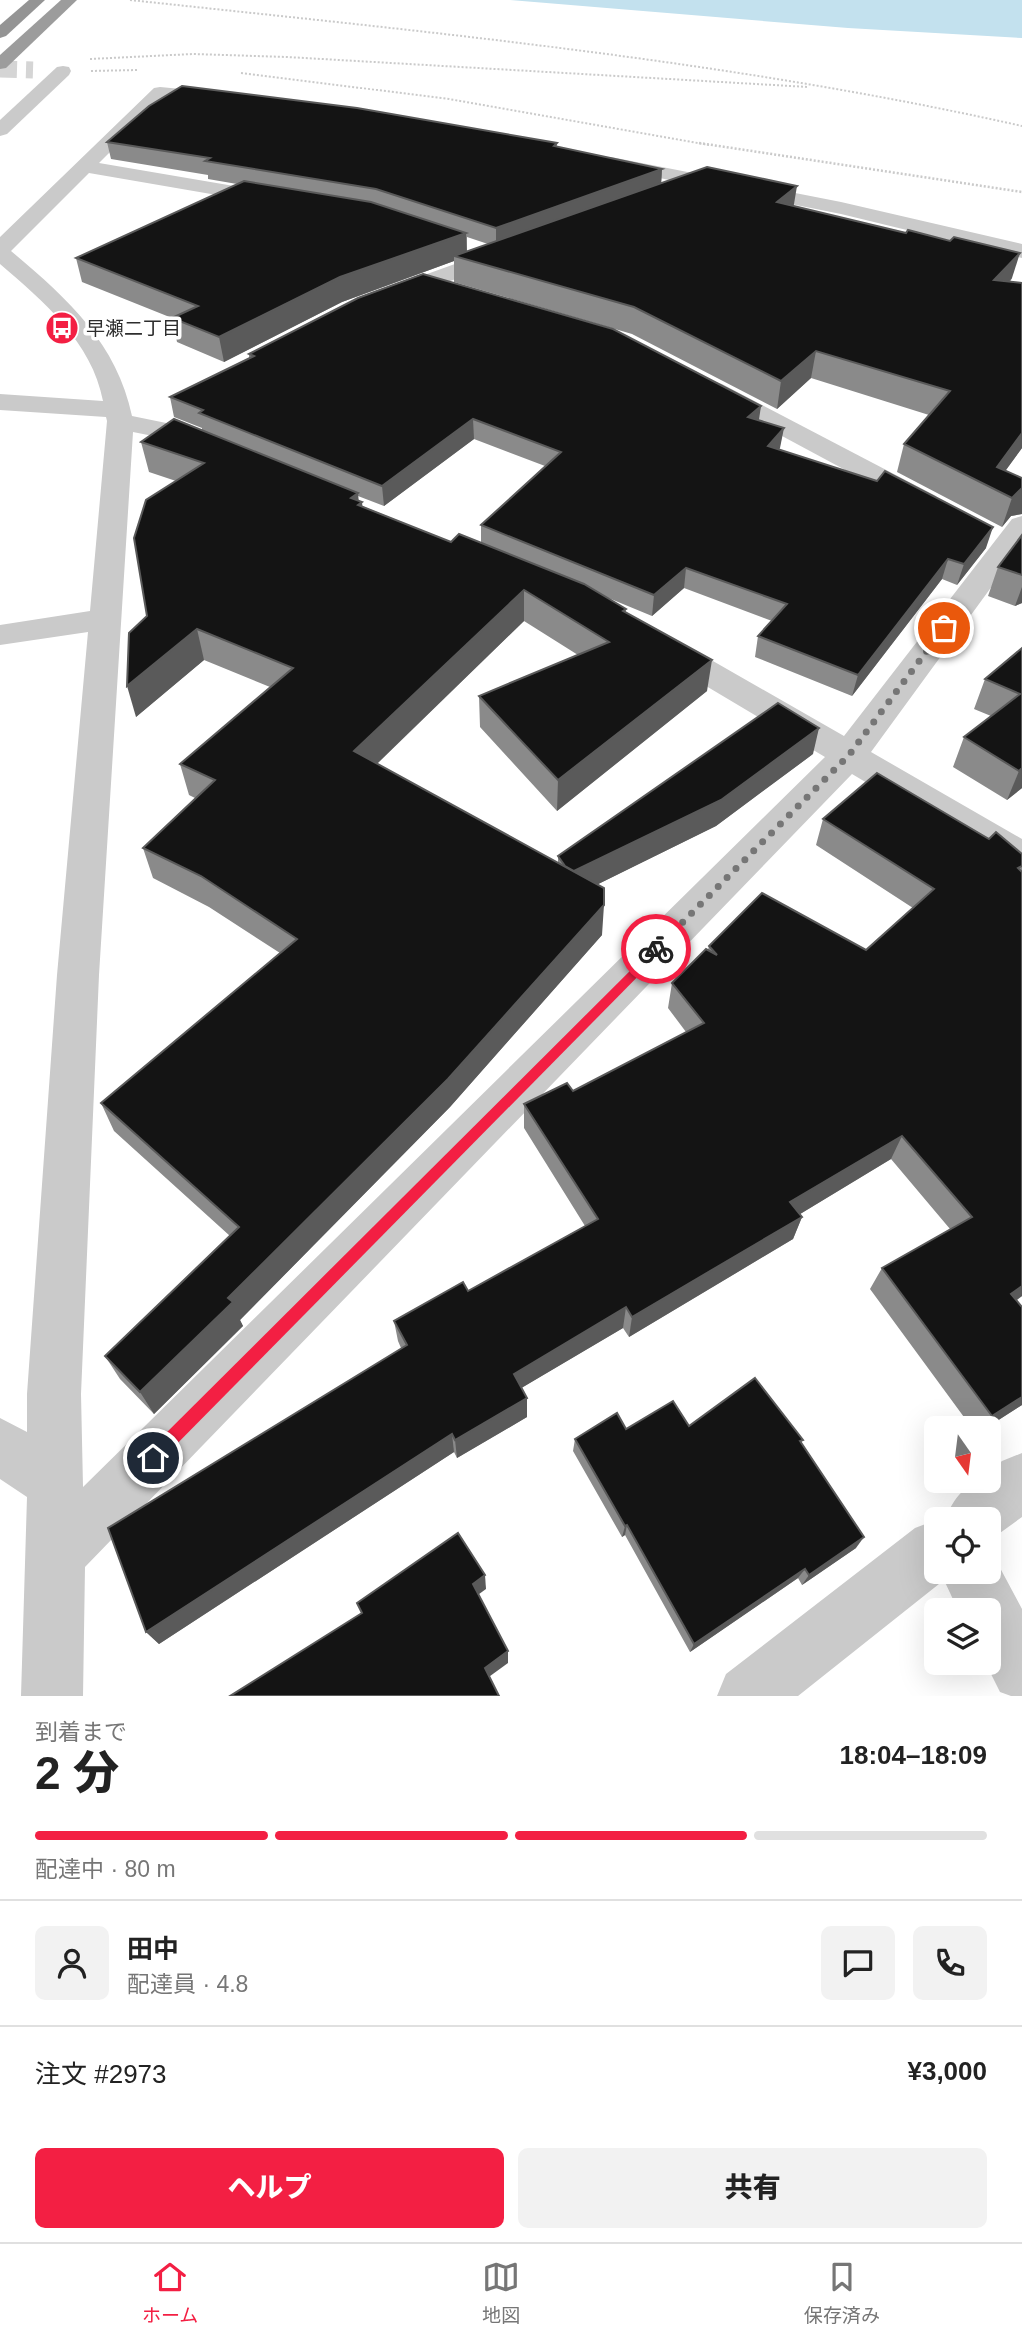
<!DOCTYPE html>
<html lang="ja">
<head>
<meta charset="utf-8">
<style>
	body { margin:0; font-family:Arial,"Noto Sans JP",sans-serif; background:#f2f2f2; color:#222; height:100vh; display:flex; flex-direction:column; font-size:26px; white-space:nowrap }
	* { box-sizing:border-box; margin:0 }
	p { font-size:23px; color:#767676 }
	.icon { flex:none; width:38px; height:38px; fill:none; stroke:currentColor; stroke-width:2; stroke-linecap:round; stroke-linejoin:round }
	.map { position:relative; height:1696px; overflow:hidden }
	.details { display:flex; flex-direction:column; background:#fff; flex:1 }
	.details>* { flex:none }
	.needle { width:46px; rotate:166deg }
	.tools { position:absolute; left:924px; top:1416px; display:grid; gap:14px }
	.tools a { display:grid; place-items:center; width:77px; height:77px; border-radius:10px; background:#fff; box-shadow:0 7px 28px #0002; font-size:35px }
	.pin { position:absolute; display:grid; place-items:center; width:60px; height:60px; color:#fff; margin:-30px; border:4px solid #fff; border-radius:50%; box-shadow:0 2px 7px #0007 }
	.courier { position:absolute; display:grid; place-items:center; width:70px; height:70px; margin:-35px; border:5px solid #f31f43; border-radius:50%; background:#fff; color:#222; box-shadow:0 2px 9px #0007 }
	.head em { font-style:normal; font-weight:800 }
	.head div { display:flex; flex-direction:column-reverse }
	.head { display:flex; align-items:center; justify-content:space-between; height:119px; padding:0 35px }
	h1 { font-size:46px; font-weight:800; line-height:52px }
	.bar { display:grid; grid-template-columns:repeat(4,1fr); gap:10px 7px; align-content:center; height:84px; padding:0 35px }
	.bar i { height:9px; border-radius:5px; background:#e0e0e0 }
	.bar .selected { background:#f31f43 }
	.bar p { grid-column:span 4 }
	.line { display:flex; align-items:center; gap:18px; padding:0 35px; border-top:2px solid #e0e0e0 }
	.line div { flex:1 }
	.round { display:grid; place-items:center; flex:none; width:74px; height:74px; border-radius:10px; background:#f2f2f2 }
	.action { display:flex; gap:14px; margin-top:auto; padding:14px 35px }
	.action a { flex:1; height:80px; border-radius:10px; background:#f31f43; color:#fff; font-size:28px; font-weight:800; line-height:80px; text-align:center }
	.action a+a { background:#f2f2f2; color:#222 }
	.dock { display:flex; justify-content:space-around; align-items:center; height:98px; border-top:2px solid #e0e0e0; background:#fff; font-size:19px; color:#767676 }
	.dock a { display:grid; justify-items:center; gap:4px }
	.dock .selected { color:#f31f43 }
	.map>svg:first-child { display:block }
</style>
</head>
<body>
<div class="map">
<svg width="1022" height="1696" viewBox="0 0 1022 1696">
	<rect width="100%" height="100%" fill="#fff"/>
	<polygon fill="#c3e1ee" points="510,0 1022,0 1022,38 848,28"/>
	<g fill="none" stroke-linecap="round" stroke-linejoin="round">
		<polyline stroke="#d5d5d5" stroke-width="17" stroke-dasharray="17 9" stroke-linecap="butt" points="0,69 33,70"/>
		<g stroke="#cacaca" stroke-width="2" stroke-dasharray="2 2" stroke-linecap="butt">
			<path d="M130,0C428,32 729,60 1022,126"/>
			<polyline points="90,59 193,54 287,57 808,87"/>
			<polyline points="91,71 138,70"/>
			<polyline points="241,73 449,99 709,145"/>
		</g>
		<polyline stroke="#cacaca" stroke-width="2.5" stroke-dasharray="2 2" stroke-linecap="butt" points="699,143 1022,192"/>
		<g fill="#cacaca" fill-rule="evenodd">
			<polygon points="63,66 69,67 71,71 69,75 7,134 0,136 0,120 57,67"/>
			<path d="M160,87L224,93L233,98L224,103L164,98L99,163L275,193L282,195L285,199L282,203L275,205L89,173L11,251C66,297 117,343 132,416L176,425L218,442L222,448L218,454L208,456L198,454L158,437L133,432L99,975L81,1394L83,1487L825,757L654,655L650,648L654,641L666,638L678,641L844,736L1012,519L1022,516V545L871,752L1022,839V871L1008,867L852,774L85,1567L83,1696H21L27,1497L0,1479V1418L27,1432V1394L57,975L88,632L0,645V625L90,611L107,421L106,417L0,410V394L103,401C92,342 43,301 0,264V237L154,88Z"/>
			<polygon points="611,157 841,202 1022,244 1022,258 841,214 604,167 601,163 604,159"/>
			<polygon points="502,247 510,249 513,254 510,259 396,301 380,301 376,296 380,291"/>
			<polygon points="713,381 722,384 936,496 940,502 936,508 926,511 916,508 704,394 700,389 704,384"/>
			<path d="M1022,1453V1517L989,1541V1519H945C953,1500 966,1480 989,1480V1472L1002,1461Z"/>
			<polygon points="936,1520 936,1572 989,1572 989,1550 991,1551 1022,1609 1022,1696 1011,1696 1000,1692 985,1662 989,1662 989,1610 958,1610 944,1580 798,1696 717,1696 726,1674 915,1528"/>
		</g>
		<polygon fill="#9c9c9c" fill-rule="evenodd" points="61,0 77,0 6,68 0,69 0,55"/>
		<polygon fill="#949494" fill-rule="evenodd" points="29,0 45,0 6,36 0,38 0,25"/>
	</g>
	<g fill="#8a8a8a" fill-rule="evenodd">
		<path d="M107,142L557,143V147L662,169L661,183L794,206L1012,278L1010,282L1022,283V448L1005,471L1022,478V514L1011,516L1002,527L897,472L904,444L929,415L811,378L777,409L632,334L454,282V261L342,302L224,362L177,342L172,318L82,282L76,258L237,184L208,179V175L111,159ZM467,237L488,244L467,251Z"/>
		<path d="M249,354L761,406L758,420L780,448L779,449L986,548L957,585L942,579L852,696L755,657L758,636L772,621L684,588L652,616L606,597L626,609V613L707,691L557,811L480,727L479,696L578,655L524,621L377,764L558,863V856L813,754L716,826L598,884L602,935L450,1107L240,1320L243,1326L154,1414L120,1379L105,1356L230,1236L114,1131L101,1103L280,953L209,907L153,878L143,848L195,798L189,795L180,764L270,687L204,660L136,717L147,616L176,481L149,472L141,442L202,431V428L174,417L170,397L249,358ZM474,439L545,466L481,525V543L451,542L362,506L358,501V496L384,506Z"/>
		<polygon points="1022,535 1022,603 1015,606 988,596 998,567"/>
		<polygon points="1022,648 1022,788 1007,800 953,767 964,737 991,716 974,709 985,679"/>
		<polygon points="823,819 989,839 1022,854 1022,1296 1017,1300 1022,1307 1022,1405 986,1428 972,1428 870,1289 882,1268 950,1229 891,1159 800,1214 802,1217 793,1239 629,1337 623,1328 521,1388 527,1417 457,1458 454,1452 159,1644 146,1632 401,1348 398,1341 394,1321 468,1291 585,1226 524,1128 524,1104 573,1091 686,1032 668,1008 672,983 708,950 709,946 866,950 913,908 816,845"/>
		<polygon points="689,1426 803,1440 801,1443 856,1548 802,1585 798,1578 690,1652 625,1535 622,1537 573,1451 575,1439 626,1429"/>
	</g>
	<g fill="#5a5a5a">
		<polygon points="662,169 661,187 496,246 496,228"/>
		<polygon points="797,186 793,210 777,202"/>
		<polygon points="466,233 467,256 454,256 454,261 342,302 224,362 219,337 340,277"/>
		<polygon points="1020,253 1012,278 987,307 994,280"/>
		<polygon points="816,351 811,378 777,409 781,381"/>
		<polygon points="761,406 758,426 748,417"/>
		<polygon points="473,419 474,439 384,506 382,486"/>
		<polygon points="784,428 780,448 765,466 768,446"/>
		<polygon points="1022,433 1022,448 993,488 997,467"/>
		<polygon points="1022,488 1022,514 1011,516 1002,527 1012,498"/>
		<polygon points="358,493 359,504 362,502 365,533 351,498"/>
		<polygon points="993,527 986,548 957,585 964,564"/>
		<polygon points="948,559 942,579 852,696 858,675"/>
		<polygon points="686,568 684,588 652,616 654,595"/>
		<polygon points="1022,587 1022,603 1015,606"/>
		<polygon points="524,590 524,621 358,782 354,751"/>
		<polygon points="197,629 204,660 136,717 127,686"/>
		<polygon points="712,660 707,691 557,811 558,780"/>
		<polygon points="819,728 813,754 716,826 568,899 569,874"/>
		<polygon points="1022,768 1022,788 1007,800 1019,771"/>
		<polygon points="604,905 602,935 450,1107 240,1320 243,1326 154,1414 140,1392 228,1298"/>
		<polygon points="902,1136 891,1159 782,1225 790,1202"/>
		<polygon points="802,1217 793,1239 629,1337 632,1317"/>
		<polygon points="1022,1286 1022,1296 996,1314 1011,1294"/>
		<polygon points="626,1307 623,1328 513,1393 514,1374"/>
		<polygon points="1022,1397 1022,1405 986,1428 982,1428 992,1416"/>
		<polygon points="527,1398 527,1417 457,1458 455,1440"/>
		<polygon points="452,1434 454,1452 159,1644 146,1632"/>
		<polygon points="627,1525 625,1535 622,1537 625,1526"/>
		<polygon points="864,1537 856,1548 802,1585 809,1575"/>
		<polygon points="805,1569 798,1578 690,1652 694,1644"/>
		<polygon points="485,1575 486,1589 475,1597 473,1584"/>
		<polygon points="508,1651 508,1663 486,1679 485,1668"/>
	</g>
	<g fill="#141414" stroke="#5a5a5a" stroke-width="2">
		<polygon points="182,86 357,108 557,143 554,146 662,169 496,228 376,189 205,161 210,158 107,142 149,106"/>
		<polygon points="707,167 797,186 777,202 906,233 908,230 950,241 954,237 1020,253 994,280 1022,283 1022,433 997,467 1022,478 1022,488 1012,498 904,444 950,391 816,351 781,381 634,307 454,256"/>
		<polygon points="244,181 371,202 466,233 340,277 219,337 172,318 198,306 76,258"/>
		<polygon points="423,274 613,329 761,406 748,417 784,428 768,446 877,481 885,471 993,527 964,564 948,559 858,675 758,636 787,604 686,568 654,595 481,525 561,452 473,419 382,486 199,413 203,410 170,397 254,356 249,354 358,298"/>
		<polygon points="174,419 358,493 351,498 362,502 358,505 451,542 459,534 584,584 626,609 623,611 712,660 558,780 479,696 609,642 524,590 354,751 604,888 604,905 448,1079 228,1298 233,1302 140,1392 105,1356 239,1227 101,1103 297,939 201,876 143,848 215,780 180,764 293,668 197,629 127,686 129,633 147,616 134,538 146,500 204,463 141,442"/>
		<polygon points="1022,535 1022,575 998,567"/>
		<polygon points="1022,648 1022,768 1019,771 964,737 1020,694 985,679"/>
		<polygon points="778,703 819,728 721,800 574,871 565,866 558,856"/>
		<polygon points="877,773 989,839 996,832 1022,854 1022,866 1018,868 1022,872 1022,1286 1011,1294 1022,1307 1022,1397 992,1416 882,1268 972,1217 902,1136 790,1202 802,1217 632,1317 626,1307 514,1374 527,1398 455,1440 452,1434 146,1632 108,1528 407,1345 394,1321 463,1282 468,1291 598,1219 524,1104 567,1083 573,1091 704,1023 672,983 706,949 717,955 709,946 762,893 866,950 934,889 823,819"/>
		<polygon points="755,1378 803,1440 800,1441 864,1537 809,1575 805,1569 694,1644 627,1525 625,1526 575,1439 617,1413 626,1429 673,1401 689,1426"/>
		<polygon points="458,1533 485,1575 473,1584 508,1651 485,1668 499,1696 230,1696 362,1613 357,1603"/>
	</g>
	<polygon fill="#f31f43" points="656,945 661,946 661,953 158,1463 153,1466 147,1463 144,1458 147,1452"/>
	<g fill="none" stroke-linecap="round" stroke-linejoin="round">
		<polyline stroke="#767676" stroke-width="7" stroke-dasharray="0 12.6" points="656,949 849,755 944,628"/>
	</g>
	<defs>
		<symbol id="bus-disc" viewBox="-11 -11 22 22"><circle r="9.5" fill="#f31f43" stroke="#fff"/><path d="M-5-6H5V4H4V6H2V4H-2V6H-4V4H-5ZM-3.5-4V0h7V-4ZM-3.5 1.2v1.5H-2V1.2ZM2 1.2v1.5H3.5V1.2Z" fill="#fff"/></symbol>
	</defs>
	<g fill-rule="evenodd">
		<use href="#bus-disc" x="43" y="309" width="38" height="38"/>
	</g>
	<g text-anchor="middle" dominant-baseline="central" stroke-width="7" stroke-linejoin="round" paint-order="stroke">
		<g font-size="19" fill="#2d2d2d" stroke="#fff" text-anchor="start">
			<text x="86" y="328">早瀬二丁目</text>
		</g>
	</g>
</svg>
<div class="tools">
<a><svg class="needle" viewBox="-14 -14 28 28"><path d="M0-13l5 13h-10z" fill="#e53935"/><path d="M0 13l5-13h-10z" fill="#767676"/></svg></a>
<a><svg class="icon" aria-label="locate" viewBox="0 0 24 24"><circle cx="12" cy="12" r="6"/><path d="M12 2v4M12 18v4M2 12h4M18 12h4"/></svg></a>
<a><svg class="icon" aria-label="layers" viewBox="0 0 24 24"><path d="M12 4l9 5-9 5-9-5zM3 14l9 5 9-5"/></svg></a>
</div>
<div class="pin" style="left:944px;top:628px;background:#ea580c"><svg class="icon" aria-label="bag" viewBox="0 0 24 24"><path d="M5 8h14l-1 12H6zM9 8a3 3 0 0 1 6 0"/></svg></div>
<div class="pin" style="left:153px;top:1458px;background:#1f2937"><svg class="icon" aria-label="home" viewBox="0 0 24 24"><path d="M3 11l9-7 9 7M6 9v11h12V9"/></svg></div>
<div class="courier" style="left:656px;top:949px"><svg class="icon" aria-label="bike" viewBox="0 0 24 24"><circle cx="6" cy="16" r="4"/><circle cx="18" cy="16" r="4"/><path d="M6 16l4-8h5l3 8M10 8l3 8H6M13 5h3"/></svg></div>
</div>
<section class="details">
<div class="head"><div><h1>2 分</h1><p>到着まで</p></div><em>18:04–18:09</em></div>
<div class="bar"><i class="selected"></i><i class="selected"></i><i class="selected"></i><i></i><p>配達中 · 80 m</p></div>
<div class="line" style="height:126px"><a class="round"><svg class="icon" aria-label="person" viewBox="0 0 24 24"><circle cx="12" cy="8" r="4"/><path d="M4 21q1-7 8-7t8 7"/></svg></a><div><b>田中</b><p>配達員 · 4.8</p></div><a class="round"><svg class="icon" aria-label="chat" viewBox="0 0 24 24"><path d="M4 5h16v11H9l-5 4z"/></svg></a><a class="round"><svg class="icon" aria-label="phone" viewBox="0 0 24 24"><path d="M5 4h4l2 5-3 2q2 4 5 5l2-3 5 2v4C11 20 4 13 5 4z"/></svg></a></div>
<div class="line" style="height:91px"><div>注文 #2973</div><b>¥3,000</b></div>
<div class="action"><a>ヘルプ</a><a>共有</a></div>
</section>
<nav class="dock">
<a class="selected"><svg class="icon" aria-label="home" viewBox="0 0 24 24"><path d="M3 11l9-7 9 7M6 9v11h12V9"/></svg>ホーム</a>
<a><svg class="icon" aria-label="map" viewBox="0 0 24 24"><path d="M3 6l6-2 6 2 6-2v14l-6 2-6-2-6 2zM9 4v14M15 6v14"/></svg>地図</a>
<a><svg class="icon" aria-label="saved" viewBox="0 0 24 24"><path d="M7 4h10v16l-5-4-5 4z"/></svg>保存済み</a>
</nav>
</body>
</html>
